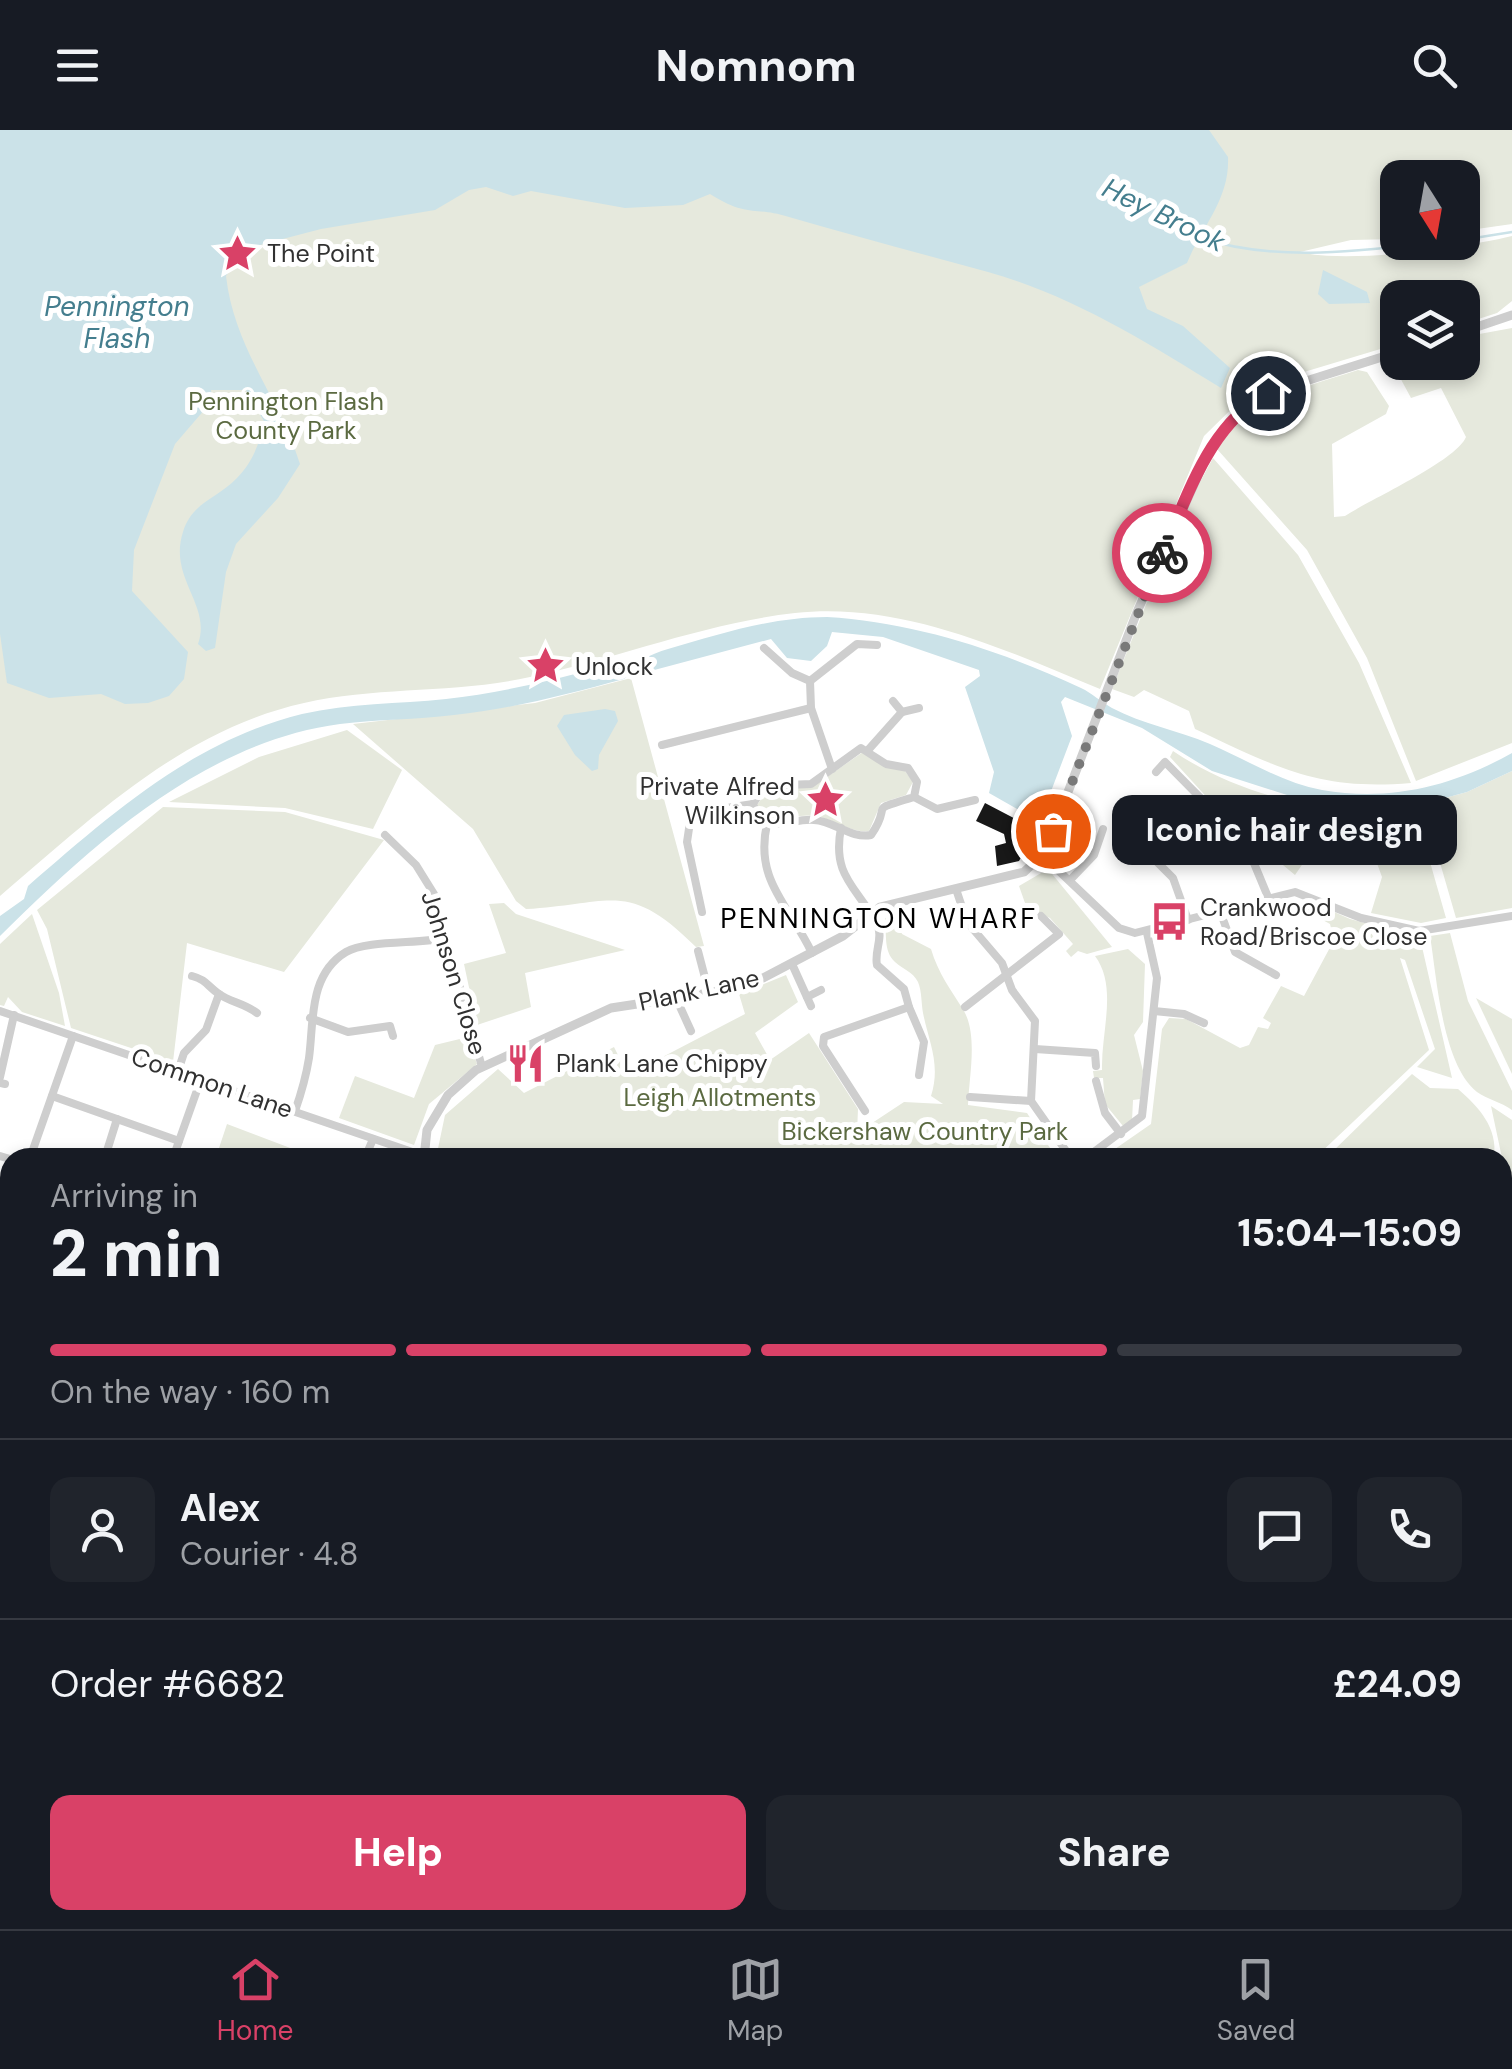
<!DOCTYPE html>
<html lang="en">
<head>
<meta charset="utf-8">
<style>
	body { margin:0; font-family:"DM Sans",sans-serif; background:#20242c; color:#f1f3f6; height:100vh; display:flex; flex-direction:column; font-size:38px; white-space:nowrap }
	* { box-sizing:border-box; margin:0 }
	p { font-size:32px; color:#9ea1a6 }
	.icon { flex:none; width:55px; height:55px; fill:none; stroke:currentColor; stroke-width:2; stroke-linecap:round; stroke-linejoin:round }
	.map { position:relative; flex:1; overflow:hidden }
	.sheet { position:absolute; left:0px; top:1018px; width:1512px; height:782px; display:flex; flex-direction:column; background:#171b24; border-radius:30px 30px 0 0; box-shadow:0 5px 15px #0003 }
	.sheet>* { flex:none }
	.needle { width:65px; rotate:169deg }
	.tools { position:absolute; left:1380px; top:30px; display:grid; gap:20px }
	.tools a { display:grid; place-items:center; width:100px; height:100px; border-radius:20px; background:#171b24; box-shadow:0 5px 15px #0003; font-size:50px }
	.pin { position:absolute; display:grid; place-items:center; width:85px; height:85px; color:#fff; margin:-42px; border:5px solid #fff; border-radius:50%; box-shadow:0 2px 10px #0007 }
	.courier { position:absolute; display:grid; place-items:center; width:100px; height:100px; margin:-50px; border:8px solid #d94167; border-radius:50%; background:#fff; color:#222; box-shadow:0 2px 12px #0007 }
	.bubble { position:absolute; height:70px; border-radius:20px; background:#171b24; box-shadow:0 5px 15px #0003; font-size:32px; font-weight:800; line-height:70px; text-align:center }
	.summary em { font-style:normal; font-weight:800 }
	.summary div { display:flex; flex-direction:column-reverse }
	.summary { display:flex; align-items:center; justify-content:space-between; height:170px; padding:0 50px }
	h1 { font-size:65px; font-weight:800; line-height:75px }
	.bar { display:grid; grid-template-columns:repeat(4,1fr); gap:15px 10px; align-content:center; height:120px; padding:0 50px }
	.bar i { height:12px; border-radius:8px; background:#363941 }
	.bar .selected { background:#d94167 }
	.bar p { grid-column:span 4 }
	.line { display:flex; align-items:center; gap:25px; padding:0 50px; border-top:2px solid #363941 }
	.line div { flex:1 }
	.round { display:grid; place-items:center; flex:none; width:105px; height:105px; border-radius:20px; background:#20242c }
	.cta { display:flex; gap:20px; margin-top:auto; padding:20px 50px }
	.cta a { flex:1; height:115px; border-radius:20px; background:#d94167; color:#fff; font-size:40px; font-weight:800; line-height:115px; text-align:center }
	.cta a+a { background:#20242c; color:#f1f3f6 }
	header { display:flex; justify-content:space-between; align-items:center; height:130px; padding:0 50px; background:#171b24; font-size:45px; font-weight:800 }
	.dock { display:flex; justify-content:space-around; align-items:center; height:140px; border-top:2px solid #363941; background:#171b24; font-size:28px; color:#9ea1a6 }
	.dock a { display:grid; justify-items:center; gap:5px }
	.dock .selected { color:#d94167 }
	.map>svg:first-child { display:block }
</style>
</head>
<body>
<header><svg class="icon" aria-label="menu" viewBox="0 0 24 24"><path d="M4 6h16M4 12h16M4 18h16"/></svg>Nomnom<svg class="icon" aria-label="search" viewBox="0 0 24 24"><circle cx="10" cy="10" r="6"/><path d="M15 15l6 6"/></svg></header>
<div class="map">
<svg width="1512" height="1799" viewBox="0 0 1512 1799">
	<rect width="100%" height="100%" fill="#fff"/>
	<g fill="#e6e9dd">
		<path d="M0,0H1512V94L1463,101L1462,48H1398L1397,109L1351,110L1300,122C1347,134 1463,118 1512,106V171L1497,183L1463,194L1462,168H1398L1397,214L1254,257L1204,306L1100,559C1005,520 901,471 795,483C705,493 618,528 530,547C456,564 378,556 304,573C182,600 92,688 0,766Z"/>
		<path d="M1512,198V613L1416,651L1367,528L1307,420L1217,319C1250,268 1303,258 1358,240L1367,242L1389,276L1386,284L1332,314L1334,387L1345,386C1371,369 1456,331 1466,307L1441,258L1411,268L1390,229L1462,232L1463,207Z"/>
		<path d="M1213,328L1298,425L1359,533L1411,653C1317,661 1277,637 1195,599L1189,581L1144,560L1134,567L1112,559L1182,385Z"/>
		<path d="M631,548L704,816L696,817C628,749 612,774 526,779L516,771L473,699L353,594L535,573Z"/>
		<polygon points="347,600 402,640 373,699 285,678 169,672 259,627"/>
		<path d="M1173,621C1240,666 1334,690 1414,676L1446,788L1421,793L1371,783L1382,747L1367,706L1328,697L1295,745L1224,686L1170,627Z"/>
		<path d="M863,622L905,641L913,652L906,665L881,673L869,701C853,704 833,689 816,686C795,683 782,694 761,686L757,675L769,658H811Z"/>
		<polygon points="1512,641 1512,778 1456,788 1423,674 1467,662"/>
		<polygon points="163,677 285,682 384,710 284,842 187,813 173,932 71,898 47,799 37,780"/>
		<polygon points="1048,739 1112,817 1087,824 1078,821 1071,827 1066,821 1073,814 1050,788 1037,782 1031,790 1019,756"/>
		<polygon points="504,773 516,784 625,820 525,843 531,877 477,895 464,834 506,823 489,774"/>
		<polygon points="1314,773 1350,789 1420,808 1452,948 1417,937 1435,919 1405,830 1400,828 1429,920 1316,1027 1102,1028 1151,994 1162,899 1169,888 1186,889 1240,918 1249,915 1258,897 1268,899 1271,893 1263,888 1281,856 1304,866 1334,810 1330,794 1297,776"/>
		<polygon points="32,784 59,863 65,896 22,882 8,867 4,876 0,875 0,814"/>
		<path d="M896,785L902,804L931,819C938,843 951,860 964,881C978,906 969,947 968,975L1027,983L1056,1027L436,1028L445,985L498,939L524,963L614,917L628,945L745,884L739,864L786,845L798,872L755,903L770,930L809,903L858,979L857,1003L904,972L943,974L931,966C941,934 929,913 923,883C921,872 922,862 918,852C912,841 904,840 895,832C883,821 887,803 885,788Z"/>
		<path d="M1450,803L1468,871L1512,961V980C1501,972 1487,969 1477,962C1442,934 1437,848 1430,806Z"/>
		<path d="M1128,819L1145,834L1143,892L1134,905L1143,941L1140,969L1133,970L1132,991L1123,996L1105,974L1103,948H1094L1093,941L1102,940C1101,901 1118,857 1095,826Z"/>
		<polygon points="1476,868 1512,889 1512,944"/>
		<polygon points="468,907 477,934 429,974 414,1015 339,988 355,946 414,968 435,915"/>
		<path d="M1412,944L1430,958L1458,959C1479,977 1498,998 1494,1027H1327Z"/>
		<polygon points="1491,976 1512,990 1512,1799 128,1799 125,1790 1502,1790 1502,1028"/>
		<polygon points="227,994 314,1027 216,1027"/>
	</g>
	<g fill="#cbe2e8">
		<path d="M0,0H1209L1228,27C1230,69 1202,96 1187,133L1139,157L1147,179L1183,196L1230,238L1221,258C1146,212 1073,166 988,142C922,124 855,106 789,87C753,76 748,88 710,64L683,75L625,78L531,61L513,66L486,57L469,60L435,80L321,99L244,119L226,146C234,218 279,267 300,334L278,368L236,414L226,442L215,518L206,521L198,514C212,475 168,448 183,402C192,372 217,369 237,348C253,332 258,315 265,293L246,260H211L212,271L175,314L134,420L132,461L188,522L184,549L169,566L148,573L125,574L101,564L49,568L7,553L0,504Z"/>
		<polygon points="1323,140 1367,162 1370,173 1329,174 1318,164"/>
		<path d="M827,487C914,492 1002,521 1081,558C1092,563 1101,572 1112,578C1142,594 1177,600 1210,614C1247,630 1283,653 1322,660C1390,672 1453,656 1512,623V641L1467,662L1423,674L1364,679L1318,675L1212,641L1142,598L1065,567L1061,572L1072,606L1042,685L1035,689L989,663L994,642L965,557L980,546L979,540L883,507L832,502L827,516L811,531L787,528L771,509L643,543L636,540L624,549C568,564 512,579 454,585C416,590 378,589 340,594C204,612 92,715 0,806V786L24,769L28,756C111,684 193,611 302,584C350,573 398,574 446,569C502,563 556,549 610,535C631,539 648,524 668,519C720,504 772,487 827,487Z"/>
		<polygon points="605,579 615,581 618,591 599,625 598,639 592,641 575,625 557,596 564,585"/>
	</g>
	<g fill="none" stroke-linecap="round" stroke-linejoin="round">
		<g stroke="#cbe2e8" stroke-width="2.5">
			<path d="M1198,107C1274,133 1360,121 1439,112"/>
			<polyline points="1462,110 1512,102"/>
		</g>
	</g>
	<g fill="#181818">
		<polygon points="985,673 1023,693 1028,715 1019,731 997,736 995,716 1006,713 1004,704 976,691"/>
		<polygon points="10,1600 10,1679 0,1682 0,1603"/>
	</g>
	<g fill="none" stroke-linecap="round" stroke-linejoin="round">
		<g stroke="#cecece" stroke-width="8">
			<polyline points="764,518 792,543 810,551"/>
			<polyline points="902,582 919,578"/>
			<polyline points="662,615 811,578"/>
			<path d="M861,618L886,634L908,638L917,652L914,667C864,682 894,672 871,705C851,709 834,691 814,690C793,688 777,702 758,687L753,674L764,656L811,654Z"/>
			<polyline points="869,619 902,582 893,571"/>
			<polyline points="832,639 811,578 810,551 857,514 877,515"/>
			<polyline points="1156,642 1165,632 1246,714 1268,767"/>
			<polyline points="914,667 937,679 975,670"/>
			<path d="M767,694C754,751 790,776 812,823"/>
			<path d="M841,698C831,749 860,758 878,797C883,808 874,822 877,835L904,859L909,877L824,907L823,916L865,981"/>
			<polyline points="385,705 416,735 434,764 482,937"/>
			<polyline points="1132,722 1140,715 1173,748 1188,790"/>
			<polyline points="1042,725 1119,798 1135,803 1295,762 1361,788 1419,801 1512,786"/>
			<polyline points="1071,749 1094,725 1103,699"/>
			<polyline points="956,759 967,792 1002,833 1012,860 1035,891 1031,971"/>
			<polyline points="1220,781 1235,822 1276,845"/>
			<polyline points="702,782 687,712 690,692 707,681 753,674"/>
			<polyline points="698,821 709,863"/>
			<polyline points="792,834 811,876"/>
			<path d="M192,846C207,850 207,856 219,864C230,872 244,873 257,883"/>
			<polyline points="807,867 821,860"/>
			<polyline points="676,868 691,901"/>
			<polyline points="909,877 924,912 919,945"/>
			<polyline points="965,877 1059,804 1041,786"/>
			<polyline points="0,881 424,1026"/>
			<polyline points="1154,881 1184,884 1204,893"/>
			<polyline points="310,888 348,902 390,896 393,906"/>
			<polyline points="1035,919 1095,923 1096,936"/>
			<polyline points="178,941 184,923 206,900 219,864"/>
			<polyline points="0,947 14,885"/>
			<polyline points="1096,951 1105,983 1121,1004"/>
			<polyline points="0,953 5,954"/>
			<polyline points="52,966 179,1011"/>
			<polyline points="970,967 1031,971 1071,1028"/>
			<path d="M295,981C301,964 306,947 309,928C314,892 308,845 346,822C366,810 419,814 446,808"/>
			<polyline points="106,1024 117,989"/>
			<polyline points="0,1026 10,1029"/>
			<polyline points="30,1028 73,906"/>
			<polyline points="173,1028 201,949"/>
			<polyline points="365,1028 373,1009"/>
			<polyline points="1086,1028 1142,986 1157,848 1147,803"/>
			<polyline points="0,1126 10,1082"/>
			<polyline points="0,1142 10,1141"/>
			<polyline points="0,1182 10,1219"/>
			<polyline points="0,1449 10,1461"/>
			<polyline points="0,1737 10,1738"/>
		</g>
		<g stroke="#cecece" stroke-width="9">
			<polyline points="1462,202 1512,185"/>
			<polyline points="424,1028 427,1000 448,965 476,940 611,878 709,863 763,848 843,806 880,777 1024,742 1042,725 1050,709 1137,482 1210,319 1229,292 1268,263 1398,222"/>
			<polyline points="0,1474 10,1465"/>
		</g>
	</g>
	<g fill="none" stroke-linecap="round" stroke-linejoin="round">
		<polyline stroke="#797979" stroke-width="10" stroke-dasharray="0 18" points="1053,701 1162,423"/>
		<path stroke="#d94167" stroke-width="12" d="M1162,423C1189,365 1208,295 1268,263"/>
	</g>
	<defs>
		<symbol id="sight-bare" viewBox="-9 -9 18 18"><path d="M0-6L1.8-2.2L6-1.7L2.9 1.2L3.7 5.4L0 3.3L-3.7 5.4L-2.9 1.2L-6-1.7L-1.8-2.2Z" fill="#d94167" stroke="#fff" stroke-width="2.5" paint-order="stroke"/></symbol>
		<symbol id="bus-bare" viewBox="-9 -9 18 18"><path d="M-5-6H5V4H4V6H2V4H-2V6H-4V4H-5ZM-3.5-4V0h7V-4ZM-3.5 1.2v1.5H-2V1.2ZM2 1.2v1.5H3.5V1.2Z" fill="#d94167" stroke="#fff" stroke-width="2.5" paint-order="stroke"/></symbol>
		<symbol id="restaurant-bare" viewBox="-9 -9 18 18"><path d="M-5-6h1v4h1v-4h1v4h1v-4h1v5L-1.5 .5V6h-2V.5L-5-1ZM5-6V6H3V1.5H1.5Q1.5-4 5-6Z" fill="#d94167" stroke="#fff" stroke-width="2.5" paint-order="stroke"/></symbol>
	</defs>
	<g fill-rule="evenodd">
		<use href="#sight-bare" x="210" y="96" width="55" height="55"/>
		<use href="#sight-bare" x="518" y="508" width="55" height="55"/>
		<use href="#sight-bare" x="798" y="642" width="55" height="55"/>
		<use href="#bus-bare" x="1142" y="764" width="55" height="55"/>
		<use href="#restaurant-bare" x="498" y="906" width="55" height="55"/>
	</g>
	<g text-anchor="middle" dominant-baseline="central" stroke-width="10" stroke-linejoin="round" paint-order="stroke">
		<g font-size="25" fill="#313131" stroke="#fff" text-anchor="start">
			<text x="267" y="123">The Point</text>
			<text x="575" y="536">Unlock</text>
			<text x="795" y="656" text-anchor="end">Private Alfred<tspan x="795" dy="29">Wilkinson</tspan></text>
			<text x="1200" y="777">Crankwood<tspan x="1200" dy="29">Road/Briscoe Close</tspan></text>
			<text x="556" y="933">Plank Lane Chippy</text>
		</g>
		<g font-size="25" fill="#5b6a41" stroke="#fff">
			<text x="286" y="271">Pennington Flash<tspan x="286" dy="29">County Park</tspan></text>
			<text x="720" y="967">Leigh Allotments</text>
			<text x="925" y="1001">Bickershaw Country Park</text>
		</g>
		<g font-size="25" fill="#313131" stroke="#fff">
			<text transform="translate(454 843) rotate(73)">Johnson Close</text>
			<text transform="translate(699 860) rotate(-12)">Plank Lane</text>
			<text transform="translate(212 953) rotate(19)">Common Lane</text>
		</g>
		<g font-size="28" font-style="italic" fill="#447e8e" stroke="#fff">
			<text transform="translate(1164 85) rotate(26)">Hey Brook</text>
			<text x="117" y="176">Pennington<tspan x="117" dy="32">Flash</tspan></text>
		</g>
		<g font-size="28" letter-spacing="2.5" fill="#000" stroke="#fff">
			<text x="879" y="788">PENNINGTON WHARF</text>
		</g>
	</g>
</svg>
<div class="tools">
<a><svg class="needle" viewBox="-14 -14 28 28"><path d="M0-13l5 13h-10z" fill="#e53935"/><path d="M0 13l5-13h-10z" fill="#9ea1a6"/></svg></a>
<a><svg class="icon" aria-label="layers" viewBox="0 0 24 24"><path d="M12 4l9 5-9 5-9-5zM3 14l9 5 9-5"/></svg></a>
</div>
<div class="pin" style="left:1053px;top:701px;background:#ea580c"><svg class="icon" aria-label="bag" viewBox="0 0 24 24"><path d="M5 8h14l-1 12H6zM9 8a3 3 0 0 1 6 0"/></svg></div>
<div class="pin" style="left:1268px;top:263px;background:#1f2937"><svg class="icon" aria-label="home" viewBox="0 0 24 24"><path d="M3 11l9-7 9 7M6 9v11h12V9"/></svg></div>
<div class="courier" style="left:1162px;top:423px"><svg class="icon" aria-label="bike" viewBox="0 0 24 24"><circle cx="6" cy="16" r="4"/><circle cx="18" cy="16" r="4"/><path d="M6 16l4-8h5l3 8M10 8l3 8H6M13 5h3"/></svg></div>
<div class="bubble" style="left:1112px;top:665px;width:345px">Iconic hair design</div>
<section class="sheet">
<div class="summary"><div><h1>2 min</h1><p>Arriving in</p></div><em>15:04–15:09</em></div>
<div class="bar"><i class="selected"></i><i class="selected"></i><i class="selected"></i><i></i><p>On the way · 160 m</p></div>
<div class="line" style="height:180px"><a class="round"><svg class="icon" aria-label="person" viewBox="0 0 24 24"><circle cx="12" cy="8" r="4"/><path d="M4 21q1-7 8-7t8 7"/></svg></a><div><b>Alex</b><p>Courier · 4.8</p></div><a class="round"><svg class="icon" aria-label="chat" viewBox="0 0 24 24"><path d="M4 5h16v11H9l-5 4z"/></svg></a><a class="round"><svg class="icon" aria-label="phone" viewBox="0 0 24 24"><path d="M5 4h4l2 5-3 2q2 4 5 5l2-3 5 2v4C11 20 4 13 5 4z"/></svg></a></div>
<div class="line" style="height:130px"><div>Order #6682</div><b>£24.09</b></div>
<div class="cta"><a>Help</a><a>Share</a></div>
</section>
</div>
<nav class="dock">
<a class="selected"><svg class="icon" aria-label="home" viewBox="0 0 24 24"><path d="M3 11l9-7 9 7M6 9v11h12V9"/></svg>Home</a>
<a><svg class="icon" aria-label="map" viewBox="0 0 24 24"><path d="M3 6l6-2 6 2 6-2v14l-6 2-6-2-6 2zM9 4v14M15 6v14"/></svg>Map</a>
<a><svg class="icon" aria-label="saved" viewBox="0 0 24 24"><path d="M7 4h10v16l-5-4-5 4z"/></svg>Saved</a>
</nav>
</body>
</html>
